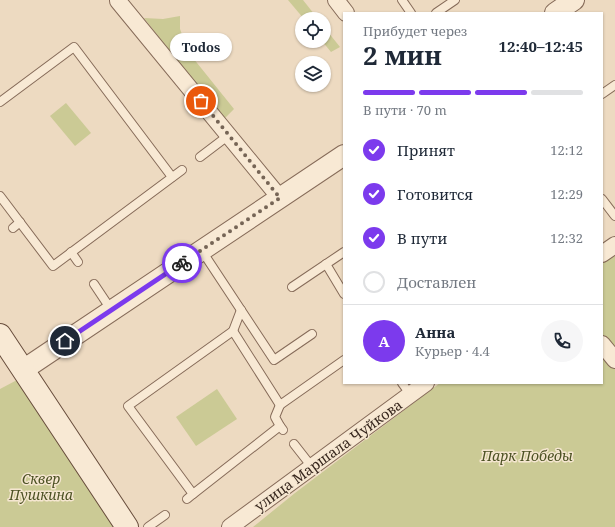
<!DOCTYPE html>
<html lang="ru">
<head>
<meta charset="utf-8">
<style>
	body { margin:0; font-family:"Noto Serif",serif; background:#f6f6f7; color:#1f2937; height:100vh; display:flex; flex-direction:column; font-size:15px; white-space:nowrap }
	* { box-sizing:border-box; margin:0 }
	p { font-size:13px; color:#747a83 }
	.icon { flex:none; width:22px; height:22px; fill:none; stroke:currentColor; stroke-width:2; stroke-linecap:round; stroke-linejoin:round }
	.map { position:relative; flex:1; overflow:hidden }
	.side { position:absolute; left:343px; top:12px; width:260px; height:372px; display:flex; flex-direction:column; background:#fff; border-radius:0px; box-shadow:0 1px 3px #0004 }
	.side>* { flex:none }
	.buttons { position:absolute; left:295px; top:12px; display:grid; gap:8px }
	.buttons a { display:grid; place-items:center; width:36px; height:36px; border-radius:50%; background:#fff; box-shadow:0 1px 3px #0004; font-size:20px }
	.pin { position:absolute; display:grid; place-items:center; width:34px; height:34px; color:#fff; margin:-17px; border:2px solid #fff; border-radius:50%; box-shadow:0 1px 4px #0007 }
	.courier { position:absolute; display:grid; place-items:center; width:40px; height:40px; margin:-20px; border:3px solid #7c3aed; border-radius:50%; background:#fff; color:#222; box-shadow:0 1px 5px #0007 }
	.bubble { position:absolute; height:28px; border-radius:14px; background:#fff; box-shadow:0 1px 3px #0004; font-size:13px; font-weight:700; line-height:28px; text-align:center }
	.head em { font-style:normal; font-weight:700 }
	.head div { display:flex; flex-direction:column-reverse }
	.head { display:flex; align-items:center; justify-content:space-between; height:68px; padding:0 20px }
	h1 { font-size:26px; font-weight:700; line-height:30px }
	.bar { display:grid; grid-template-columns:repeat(4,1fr); gap:6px 4px; align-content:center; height:48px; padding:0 20px }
	.bar i { height:5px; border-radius:3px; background:#e0e1e3 }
	.bar .on { background:#7c3aed }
	.bar p { grid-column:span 4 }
	.line { display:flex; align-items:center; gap:10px; padding:0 20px; border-top:1px solid #e0e1e3 }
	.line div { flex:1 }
	.round { display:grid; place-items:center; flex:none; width:42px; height:42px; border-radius:21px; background:#f6f6f7 }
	ol { padding:0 20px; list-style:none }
	li { display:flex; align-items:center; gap:12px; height:44px }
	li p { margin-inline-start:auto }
	li .icon { padding:4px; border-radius:50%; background:#7c3aed; color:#fff; stroke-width:4 }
	li:last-child { color:#747a83 }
	li i { width:22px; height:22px; border:2px solid #e0e1e3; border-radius:50% }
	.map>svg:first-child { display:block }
</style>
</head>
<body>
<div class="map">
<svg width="615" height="527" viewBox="0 0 615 527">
	<rect width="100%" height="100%" fill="#eddac1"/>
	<g fill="#cbca95">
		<polygon points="288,0 303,0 318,19 304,19"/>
		<polygon points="180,16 180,29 189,53 234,109 223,120 144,18 163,19"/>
		<polygon points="324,27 340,47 331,52 322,41 324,41"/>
		<polygon points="66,103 91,133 75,146 50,116"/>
		<polygon points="615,254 615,527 253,527 295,493 440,383 602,383 602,263"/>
		<polygon points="17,380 120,527 0,527 0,389"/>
		<polygon points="217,389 237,419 196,446 176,417"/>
	</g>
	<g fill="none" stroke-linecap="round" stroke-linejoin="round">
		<defs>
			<g id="service">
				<polyline points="402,0 411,13"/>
				<polyline points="436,13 455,0"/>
				<polyline points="602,94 615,85"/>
				<polyline points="0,102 74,47 172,177"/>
				<polyline points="200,157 229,135"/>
				<polyline points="0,196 53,266 182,170"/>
				<polyline points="602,199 615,216"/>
				<polyline points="13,228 20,222"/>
				<polyline points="202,251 274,360 312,334"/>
				<polyline points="71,252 78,262"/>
				<polyline points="326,264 344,294"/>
				<polyline points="94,284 112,311"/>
				<polyline points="292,287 344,252"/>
				<polyline points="233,331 241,310"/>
				<polyline points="402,383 410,394"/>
				<polyline points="280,405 275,417 280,426 283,430"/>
				<polyline points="294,444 312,467"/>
				<polyline points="193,494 280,426"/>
				<polyline points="187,499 193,494 128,406 233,331 280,405 344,360"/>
				<polyline points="148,527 165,515"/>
			</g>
			<g id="minor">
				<polyline points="336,0 346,13"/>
				<polyline points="118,1 280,198"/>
				<polyline points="602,254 615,245"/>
				<polyline points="602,344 615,360"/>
				<polyline points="230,527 426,383"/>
			</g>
			<g id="tertiary">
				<polyline points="555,13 574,0"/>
				<polyline points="23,370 344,155"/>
			</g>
			<polyline id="secondary" points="0,335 127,527"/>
		</defs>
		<use href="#service" stroke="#866b59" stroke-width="10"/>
		<use href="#minor" stroke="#866b59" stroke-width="18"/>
		<use href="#tertiary" stroke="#866b59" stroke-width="22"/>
		<use href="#secondary" stroke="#684d3c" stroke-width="24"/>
		<use href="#service" stroke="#f8e9d4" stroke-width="8"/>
		<use href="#minor" stroke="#f8e9d4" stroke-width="16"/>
		<use href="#tertiary" stroke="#f8e9d4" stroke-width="20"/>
		<use href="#secondary" stroke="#f8e9d4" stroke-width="22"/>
	</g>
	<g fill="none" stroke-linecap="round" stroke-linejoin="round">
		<polyline stroke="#766556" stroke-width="4" stroke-dasharray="0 7.2" points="182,263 280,198 201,101"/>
		<polyline stroke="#7c3aed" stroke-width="5" points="65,341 182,263"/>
	</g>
	<g text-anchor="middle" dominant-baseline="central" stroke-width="3" stroke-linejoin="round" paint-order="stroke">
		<g font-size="14" fill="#36261d" stroke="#f5e6d0">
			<text transform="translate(328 455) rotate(-36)">улица Маршала Чуйкова</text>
		</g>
		<g font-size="14" font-style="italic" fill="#4d5224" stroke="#f5e6d0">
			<text x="527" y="455">Парк Победы</text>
			<text x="41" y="478">Сквер<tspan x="41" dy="16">Пушкина</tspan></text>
		</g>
	</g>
</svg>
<div class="buttons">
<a><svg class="icon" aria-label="locate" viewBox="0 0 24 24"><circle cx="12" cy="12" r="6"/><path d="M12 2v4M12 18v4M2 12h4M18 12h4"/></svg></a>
<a><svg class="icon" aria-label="layers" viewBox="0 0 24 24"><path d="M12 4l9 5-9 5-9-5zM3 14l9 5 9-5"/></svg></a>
</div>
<div class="pin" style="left:201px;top:101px;background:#ea580c"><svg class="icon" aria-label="bag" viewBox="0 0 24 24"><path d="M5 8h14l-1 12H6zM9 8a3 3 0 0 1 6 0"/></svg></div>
<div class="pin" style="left:65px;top:341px;background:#1f2937"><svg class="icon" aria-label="home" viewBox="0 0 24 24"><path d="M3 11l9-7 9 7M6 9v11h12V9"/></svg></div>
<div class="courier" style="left:182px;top:263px"><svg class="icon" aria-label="bike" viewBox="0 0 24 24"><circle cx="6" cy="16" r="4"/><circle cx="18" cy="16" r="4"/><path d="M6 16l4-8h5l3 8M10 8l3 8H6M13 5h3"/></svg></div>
<div class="bubble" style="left:170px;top:33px;width:62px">Todos</div>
<section class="side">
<div class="head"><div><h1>2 мин</h1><p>Прибудет через</p></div><em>12:40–12:45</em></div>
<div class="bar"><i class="on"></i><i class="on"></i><i class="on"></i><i></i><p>В пути · 70 m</p></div>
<ol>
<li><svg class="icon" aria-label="check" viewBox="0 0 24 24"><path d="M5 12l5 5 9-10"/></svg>Принят<p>12:12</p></li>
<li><svg class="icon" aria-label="check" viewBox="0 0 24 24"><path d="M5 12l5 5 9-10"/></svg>Готовится<p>12:29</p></li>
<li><svg class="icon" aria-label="check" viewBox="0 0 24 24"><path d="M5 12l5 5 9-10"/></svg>В пути<p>12:32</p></li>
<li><i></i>Доставлен</li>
</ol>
<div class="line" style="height:72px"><b class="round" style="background:#7c3aed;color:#fff">А</b><div><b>Анна</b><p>Курьер · 4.4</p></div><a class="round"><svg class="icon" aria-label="phone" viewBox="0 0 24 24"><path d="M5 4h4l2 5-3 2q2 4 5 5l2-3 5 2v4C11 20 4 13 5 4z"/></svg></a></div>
</section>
</div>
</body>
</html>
